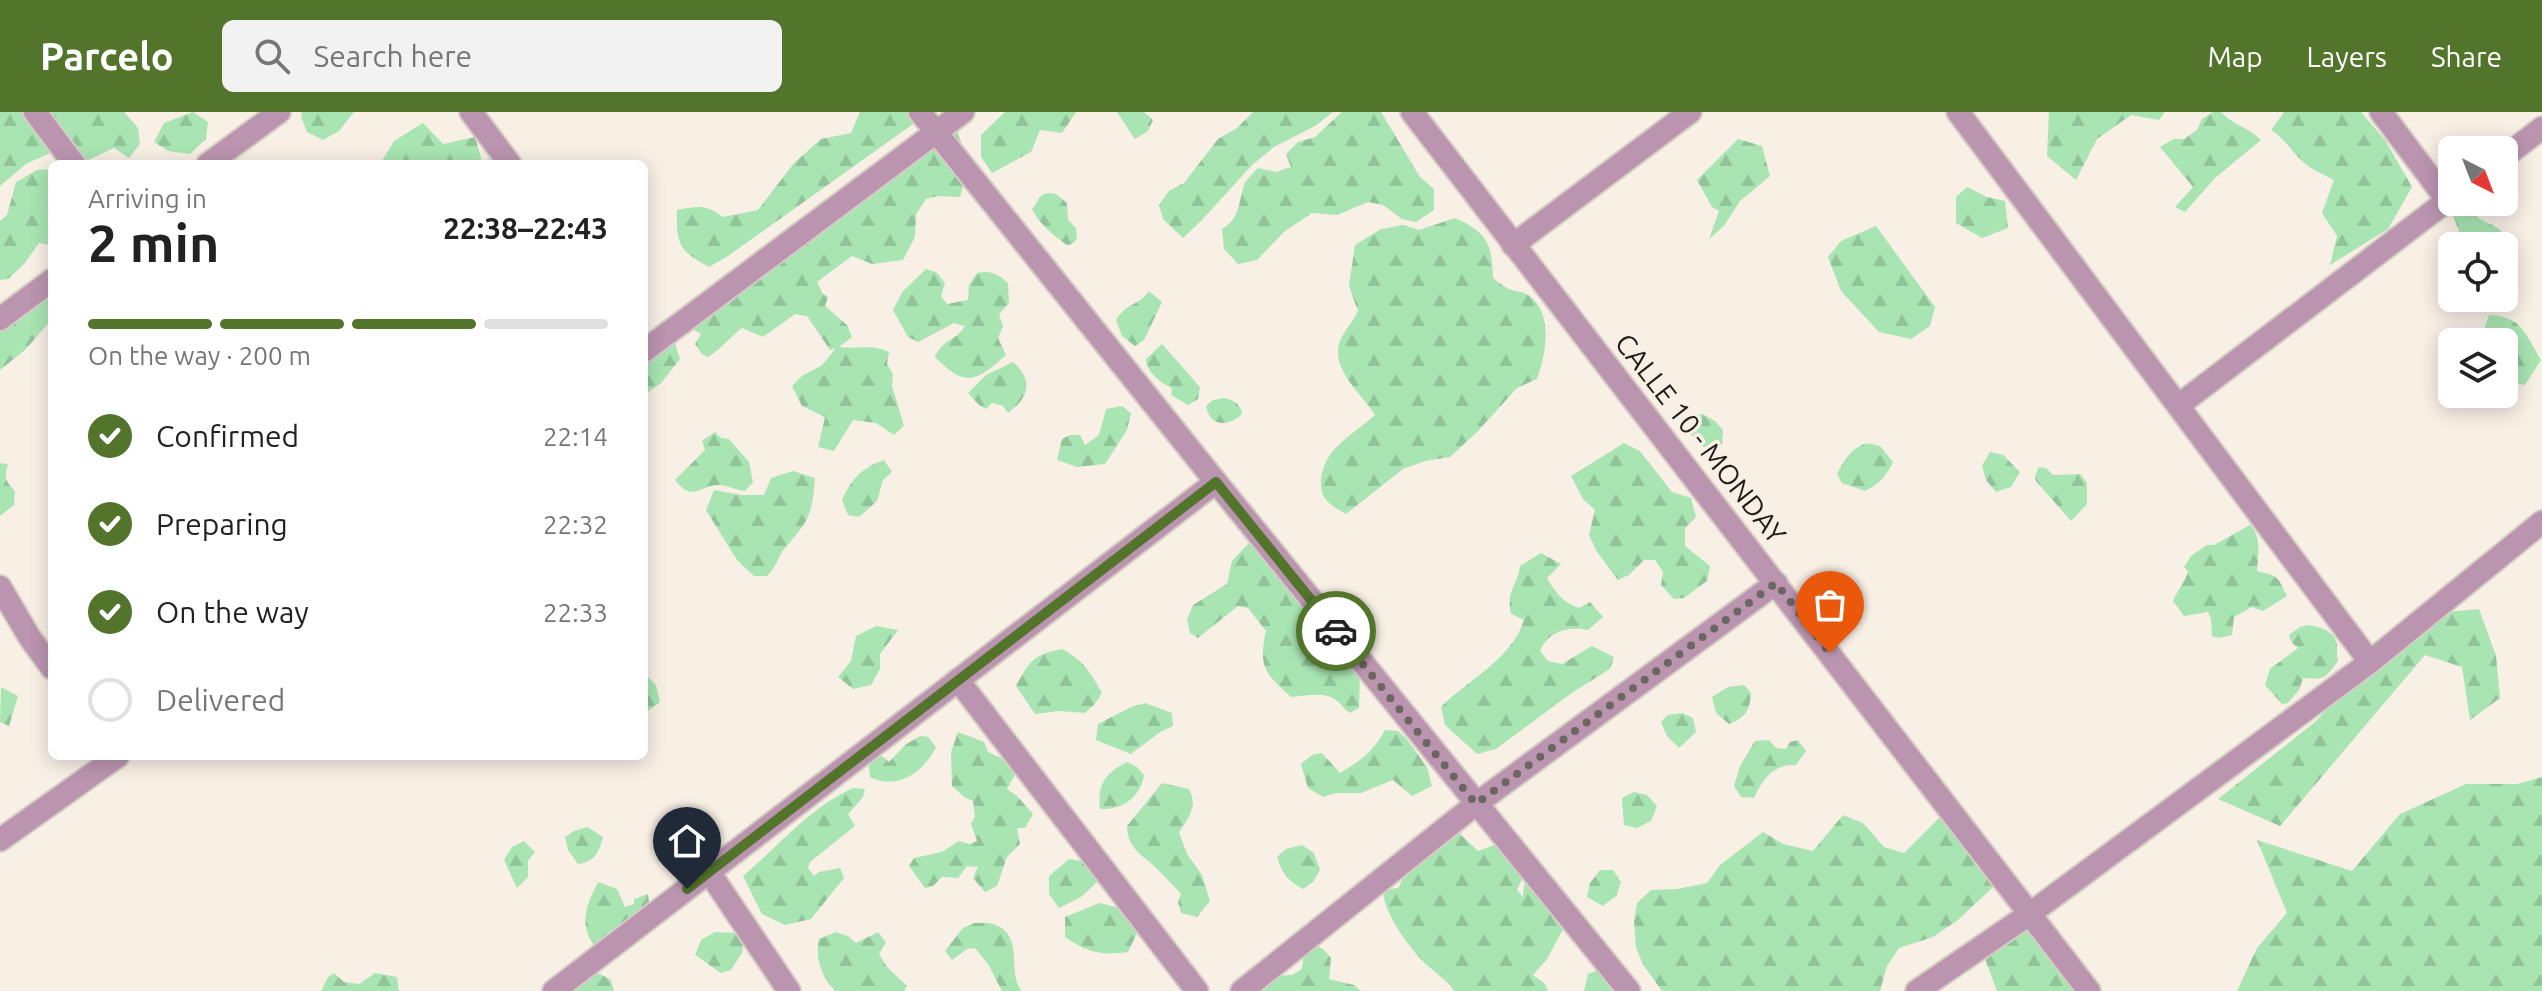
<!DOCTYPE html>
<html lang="en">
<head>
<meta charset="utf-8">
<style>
	body { margin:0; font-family:Ubuntu,sans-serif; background:#f2f2f2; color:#222; height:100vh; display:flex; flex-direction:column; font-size:30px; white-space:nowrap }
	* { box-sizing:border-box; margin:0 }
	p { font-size:26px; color:#767676 }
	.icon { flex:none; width:44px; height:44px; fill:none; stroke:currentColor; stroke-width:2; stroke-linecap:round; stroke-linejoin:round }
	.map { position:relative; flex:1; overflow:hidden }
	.panel { position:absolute; left:48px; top:48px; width:600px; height:600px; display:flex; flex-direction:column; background:#fff; border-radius:12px; box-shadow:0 4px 20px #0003 }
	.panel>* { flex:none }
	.needle { width:52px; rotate:138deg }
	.fabs { position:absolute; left:2438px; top:24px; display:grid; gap:16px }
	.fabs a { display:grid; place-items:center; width:80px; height:80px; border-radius:12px; background:#fff; box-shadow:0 4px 20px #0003; font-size:40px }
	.pin { position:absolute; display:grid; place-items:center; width:68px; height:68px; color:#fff; margin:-82px -34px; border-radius:50% 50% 50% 0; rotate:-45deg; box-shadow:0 0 8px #0007 }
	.pin .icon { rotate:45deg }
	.courier { position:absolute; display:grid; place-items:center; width:80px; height:80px; margin:-40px; border:6px solid #52742b; border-radius:50%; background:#fff; color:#222; box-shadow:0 2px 10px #0007 }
	.overview em { font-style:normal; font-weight:600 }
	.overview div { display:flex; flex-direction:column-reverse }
	.overview { display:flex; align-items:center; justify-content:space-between; height:136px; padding:0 40px }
	h1 { font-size:52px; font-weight:600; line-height:60px }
	.bar { display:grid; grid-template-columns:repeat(4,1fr); gap:12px 8px; align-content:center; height:96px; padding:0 40px }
	.bar i { height:10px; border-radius:6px; background:#e0e0e0 }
	.bar .current { background:#52742b }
	.bar p { grid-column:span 4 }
	ol { padding:0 40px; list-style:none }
	li { display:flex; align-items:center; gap:24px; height:88px }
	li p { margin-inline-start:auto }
	li .icon { padding:8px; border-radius:50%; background:#52742b; color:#fff; stroke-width:4 }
	li:last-child { color:#767676 }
	li i { width:44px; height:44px; border:4px solid #e0e0e0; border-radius:50% }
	header { display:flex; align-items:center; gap:48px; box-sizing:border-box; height:112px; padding:0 40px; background:#52742b; color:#fff }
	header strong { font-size:38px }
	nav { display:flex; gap:44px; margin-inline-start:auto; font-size:28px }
	.search { width:560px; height:72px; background:#f2f2f2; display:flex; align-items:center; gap:20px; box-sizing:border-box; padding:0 28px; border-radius:12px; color:#767676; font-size:30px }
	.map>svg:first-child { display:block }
</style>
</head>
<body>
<header>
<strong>Parcelo</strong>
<div class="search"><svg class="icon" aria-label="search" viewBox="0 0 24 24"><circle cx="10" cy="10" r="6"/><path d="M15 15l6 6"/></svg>Search here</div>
<nav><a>Map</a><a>Layers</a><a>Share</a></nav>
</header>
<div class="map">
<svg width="2542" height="879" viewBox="0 0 2542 879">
	<defs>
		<pattern id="forest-firs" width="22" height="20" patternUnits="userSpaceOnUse" patternTransform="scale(2)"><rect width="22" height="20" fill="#a9e5b3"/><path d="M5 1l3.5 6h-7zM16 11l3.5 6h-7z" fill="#91c499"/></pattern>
	</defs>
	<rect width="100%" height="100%" fill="#f8efe5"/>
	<g fill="url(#forest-firs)">
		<polygon points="0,0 124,0 138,16 140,32 129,46 114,36 82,51 52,40 26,52 0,74"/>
		<polygon points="193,0 208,10 206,27 190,42 168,39 154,30 164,11"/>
		<polygon points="302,0 354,0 339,19 323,28 307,20 301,5"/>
		<path d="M860,0H917L923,5L728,144L709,155C679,139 676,132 677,98C697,94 706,92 723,105L758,98L794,51L821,27L851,21Z"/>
		<polygon points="1005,0 1076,0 1062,21 1040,18 1031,40 992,61 981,45 981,23"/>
		<polygon points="1117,0 1144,0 1153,8 1148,19 1135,27"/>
		<polygon points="1253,0 1333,0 1315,14 1274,35 1251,54 1202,108 1183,126 1163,107 1159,93 1169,79 1184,71 1218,27 1237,16"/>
		<path d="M1342,0H1381L1420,65L1434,77V98L1416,110L1402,107L1383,93L1368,90L1337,103L1312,101L1285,119L1257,148L1238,152L1224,137L1222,117C1241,106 1238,89 1245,71C1248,66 1254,60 1258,56L1276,60L1291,55L1286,42L1298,30L1315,25Z"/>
		<polygon points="2049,0 2165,0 2159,8 2131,3 2097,27 2076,68 2047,44"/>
		<path d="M2213,0H2221C2231,12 2248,15 2261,28L2215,66L2185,100L2175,95L2193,75L2160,35L2174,27H2184L2197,18L2202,7Z"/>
		<path d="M2284,0H2361L2385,28L2412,75L2388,117L2330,153L2337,124L2322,101L2334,68C2322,62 2310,57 2300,47C2289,36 2284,26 2271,18Z"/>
		<path d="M953,7L961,30L951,56L963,74L960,85L938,84L926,87L916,102L915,125L903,148L872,152L852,144L817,170L823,182L828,185L825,194L847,213L852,225L839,235C856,237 874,232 889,240L887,252L893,262L892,274L904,314L894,323L876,311L853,308L834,339L818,335L825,305L802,294L792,274L802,264L822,253L836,236L830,238L807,204L795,202L763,225L742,216C729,226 721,237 708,245L702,242L695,232L701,222L688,214L805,104L837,84L909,26L930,15Z"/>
		<polygon points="423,11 443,32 475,25 482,49 501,44 513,52 380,52 394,29"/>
		<polygon points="1738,27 1762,34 1770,64 1740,89 1724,114 1709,127 1719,99 1712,95 1697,68"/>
		<polygon points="52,57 52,133 39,131 25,151 8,167 0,168 0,109 7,103 16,70 37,58"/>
		<polygon points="1967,75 1987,85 2005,89 2008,116 1982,126 1956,111 1956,85"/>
		<path d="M1048,81L1056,82L1067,91L1068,108L1076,116L1077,127L1072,132L1067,133C1054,124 1039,112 1032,97C1039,90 1037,83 1048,81Z"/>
		<polygon points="2448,90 2473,90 2478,106 2498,116 2516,134 2504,145 2504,134 2468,134 2462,127"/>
		<path d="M1455,106C1487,121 1492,130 1493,166C1498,170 1504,175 1509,177C1515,180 1523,179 1528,183C1554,200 1546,243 1537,267L1517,276L1478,319L1450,345L1425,349L1403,357L1346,402C1332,394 1320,388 1321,369C1323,336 1352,324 1375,303C1363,283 1332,259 1339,232C1342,221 1353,210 1358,199L1349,174L1355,133L1381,117L1404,113L1419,118Z"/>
		<polygon points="1876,114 1935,195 1930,214 1911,227 1879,220 1841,179 1828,145 1841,129"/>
		<path d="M926,157L936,160L945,171L941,184L947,192L968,188L969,173L977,161C991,158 998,162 1008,171L1009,191L999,202L1003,214L998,226L1006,243C976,270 965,276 935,245C944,225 956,230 965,214L954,211L918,230L908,225L893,198L903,179Z"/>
		<polygon points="52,169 52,207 25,238 0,258 0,203"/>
		<path d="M1149,179L1162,190L1144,228L1135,234L1122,224L1116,208C1128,189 1138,195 1149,179Z"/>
		<path d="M2489,203C2522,204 2526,223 2541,248L2525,273L2504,269L2511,257L2504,251V230H2488L2483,220Z"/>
		<polygon points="650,228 675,231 680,247 661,271 644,283 644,230"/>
		<path d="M1162,232L1200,275L1198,287L1188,293L1171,283L1172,276C1161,271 1146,260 1146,247Z"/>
		<path d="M1013,250C1034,269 1029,285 1008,301L1003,294L992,291L986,297L979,293L968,281L986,263Z"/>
		<path d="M1224,286C1235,289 1240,291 1242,302C1229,315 1209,315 1206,294L1213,288Z"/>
		<polygon points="1122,294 1131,301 1127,318 1105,352 1077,355 1057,348 1062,327 1070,323 1080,323 1085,333 1099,323 1106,297"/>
		<polygon points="1702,302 1715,309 1723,318 1722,332 1709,340 1688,320 1695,304"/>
		<path d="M715,320L721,326L729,327L749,350L753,370L745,379C736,378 727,373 718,373C702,373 692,391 675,368L705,338L702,329Z"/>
		<polygon points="1624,331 1640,339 1672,380 1691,386 1696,405 1685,416 1685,434 1710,454 1707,469 1684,486 1674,487 1661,473 1663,460 1655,448 1644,448 1629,463 1618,468 1597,440 1589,423 1595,398 1583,387 1571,364"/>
		<path d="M1867,331L1880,334L1893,350C1886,364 1880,372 1865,379L1842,371L1837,362C1844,348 1851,336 1867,331Z"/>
		<polygon points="1990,340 2003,343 2020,360 2011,375 1996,380 1986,368 1982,354"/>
		<path d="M884,348L892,360L883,368L877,389L859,405L848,403L842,388C852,366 862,356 884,348Z"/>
		<path d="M0,351L8,352C4,365 5,369 15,379L14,393L0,404Z"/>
		<polygon points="2039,355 2046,356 2053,363 2080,362 2087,371 2087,392 2071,409 2036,369 2035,364"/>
		<path d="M793,359L815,366C812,404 809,408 785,436C777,445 778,453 767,464H754L737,448L706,398L714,378L742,383H764L771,366Z"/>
		<path d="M2250,413C2262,425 2258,443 2257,459C2279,464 2277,464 2287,484L2263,499L2252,495L2234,505L2232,523L2219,526L2212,524L2211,507L2208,500L2184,504L2173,489C2177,479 2185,470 2188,459L2184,455L2191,444L2207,433H2214Z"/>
		<path d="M1250,430L1276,442L1360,557L1359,596L1350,601C1343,597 1342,592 1336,588C1324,579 1304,584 1291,585C1265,562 1258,554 1266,519L1248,496L1238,494L1198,526L1190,521L1187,508L1193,493L1227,472L1232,449Z"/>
		<path d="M1541,441L1561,452L1547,466C1555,480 1563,491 1579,496L1590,490L1603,505L1588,518C1569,514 1548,519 1540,539L1548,549L1562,552L1592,534L1614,545L1610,557L1573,580L1496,637L1477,642L1445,613L1441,595C1469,567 1512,547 1524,508L1511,502C1506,476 1517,477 1520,454Z"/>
		<polygon points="2479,497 2496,544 2500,586 2470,608 2462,555 2425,543 2280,714 2218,687 2315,610 2370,550 2447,500"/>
		<path d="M2308,513C2320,515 2338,519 2337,536C2337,540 2337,544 2338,549C2325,566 2326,568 2303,566L2299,578L2288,591L2282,592L2265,573L2270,557L2298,536L2292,531L2289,523L2300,515Z"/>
		<polygon points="876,514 898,518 880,542 880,557 871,573 853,577 838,565 851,549 856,524"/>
		<path d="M1062,537C1083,548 1091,561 1102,581L1094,593L1085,601L1059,599L1035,602L1016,574C1030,549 1032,543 1062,537Z"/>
		<polygon points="644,561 656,573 660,590 648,599 644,608"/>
		<path d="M1744,573L1751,581C1750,598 1745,606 1729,612L1716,601L1712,585L1728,575Z"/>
		<polygon points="1,575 18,584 9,614 0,610"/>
		<polygon points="1145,591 1172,601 1173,614 1160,620 1131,642 1096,628 1098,612 1131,595"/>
		<polygon points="1682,601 1693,606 1696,620 1679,636 1667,624 1661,610 1668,603"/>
		<path d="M1385,618L1398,619L1406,626L1427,655L1432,674L1412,684L1393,668L1361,681H1336L1323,685L1308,676L1301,652L1312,643L1322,641L1340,661C1360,649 1374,639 1385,618Z"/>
		<polygon points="958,620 984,630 988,640 1003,647 1016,661 1007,677 1017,684 1033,702 1025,716 1017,716 1020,732 1007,745 997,774 985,780 973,766 978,755 967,754 958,766 942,765 933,774 925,776 909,754 914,746 942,740 959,729 970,732 977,729 971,712 975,704 973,689 964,685 952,674 951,640"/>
		<path d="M920,624L928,625L936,635C924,660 897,679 870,665L868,647L882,644L889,650L905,633Z"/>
		<path d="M1769,628L1776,636L1786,637L1790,630L1798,628L1806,639L1796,653C1774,652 1763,666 1754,686L1741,685L1734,674L1740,654L1755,629Z"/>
		<path d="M1127,650L1137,655L1144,663C1140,686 1122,698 1100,697C1097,673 1105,661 1127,650Z"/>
		<polygon points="2542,665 2542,879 2237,879 2257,836 2287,801 2257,728 2352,759 2400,702 2466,672 2517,672"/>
		<path d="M1162,671L1189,677C1198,693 1189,706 1179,720L1187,742L1202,763L1210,789L1197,805L1181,801L1178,790L1181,782C1173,773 1165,765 1157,757C1143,742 1128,739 1127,714Z"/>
		<path d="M853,676L865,677L863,685L848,702L855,714L810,750L808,756L814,764L819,760L840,756L844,766L811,807L785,813L762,802L743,764C779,734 809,696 853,676Z"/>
		<polygon points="1634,680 1647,683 1657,694 1651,709 1637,716 1624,713 1622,686"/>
		<polygon points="1843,703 1863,711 1884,735 1904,741 1942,703 1988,752 1993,775 1958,808 1933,825 1899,836 1887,854 1880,879 1662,879 1644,854 1636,836 1634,809 1637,791 1651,778 1677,777 1707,771 1720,753 1763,720 1783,732 1813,739"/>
		<path d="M587,715L603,725C599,740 595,750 578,752L568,738L565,725L574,719Z"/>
		<path d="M1459,721L1478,739L1494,733L1515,738L1526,759L1517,778L1523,785L1524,773L1535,768L1568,808L1547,847L1533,863L1545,872L1548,879H1454C1446,867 1437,862 1427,853C1412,840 1380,797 1384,778L1398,776L1407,760L1442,723Z"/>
		<polygon points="524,729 535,740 528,749 528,765 517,776 504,748 512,735"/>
		<path d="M1302,733L1314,741L1320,758L1313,770L1303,777C1288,769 1282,761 1277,745L1286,737Z"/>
		<polygon points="1069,747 1088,750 1098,769 1081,785 1059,796 1049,782 1049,764"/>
		<polygon points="1600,758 1613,758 1621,770 1617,783 1603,794 1587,785 1590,771"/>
		<path d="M598,770L617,777L625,795L634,792V787L648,782L649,790L609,834L598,838C578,816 585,795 598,770Z"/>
		<path d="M1100,791L1126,798L1138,819L1128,840C1101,844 1087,840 1065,825V805Z"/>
		<polygon points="2019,808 2039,820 2047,846 2082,879 1997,879 1982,839"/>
		<path d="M974,811C979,811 988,810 993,812C1026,822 1006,862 1022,879H1002L988,852L975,836L967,837L952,848L945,839L963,816Z"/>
		<polygon points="715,820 738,821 744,828 742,841 731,858 721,861 695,843 701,828"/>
		<path d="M836,820L848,824L856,831L878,820L886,830L879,842L887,855L907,874L904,879H835C821,863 815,847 819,827Z"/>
		<polygon points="1311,831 1323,837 1331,846 1329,867 1354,873 1361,879 1246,879 1257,865 1292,863 1302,857 1304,840"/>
		<polygon points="1598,858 1625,879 1584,879 1588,862"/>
		<polygon points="334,861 344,870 359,872 375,861 397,865 399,879 321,879 328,865"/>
		<polygon points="600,862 611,868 614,879 572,879 581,863"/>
	</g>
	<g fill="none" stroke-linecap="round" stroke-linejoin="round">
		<defs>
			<g id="minor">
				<polyline points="35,0 74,52"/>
				<polyline points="471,0 510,52"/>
				<polyline points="920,0 1216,370 1629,879"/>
				<polyline points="1958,0 2370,550"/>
				<polyline points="2381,0 2447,88"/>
				<polyline points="2504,45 2542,16"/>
				<polyline points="208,52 279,0"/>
				<polyline points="1513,133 1690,0"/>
				<polyline points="0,207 52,168"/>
				<polyline points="644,239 963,0"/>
				<polyline points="2179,293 2452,85"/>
				<polyline points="0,475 30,526 52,556"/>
				<polyline points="958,568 1197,879"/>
				<polyline points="0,728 118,644"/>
				<polyline points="709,760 789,879"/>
				<polyline points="554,879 1216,370"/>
				<polyline points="1242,879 1476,692 1776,471"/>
				<polyline points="1917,879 2031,801 2370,550 2542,410"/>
			</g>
			<polyline id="tertiary" points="1412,0 2089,879"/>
		</defs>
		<use href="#minor" stroke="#d5cdc4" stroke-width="26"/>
		<use href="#tertiary" stroke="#d5cdc4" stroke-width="26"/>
		<use href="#minor" stroke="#bb95b0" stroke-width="22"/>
		<use href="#tertiary" stroke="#bb95b0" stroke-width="22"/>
	</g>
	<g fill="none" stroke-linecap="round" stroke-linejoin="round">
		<polyline stroke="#6c6660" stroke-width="8" stroke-dasharray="0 14.4" points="1336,519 1476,692 1776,471 1830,541"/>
		<polyline stroke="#52742b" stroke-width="10" points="687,777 1216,370 1336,519"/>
	</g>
	<g text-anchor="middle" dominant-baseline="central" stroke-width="7" stroke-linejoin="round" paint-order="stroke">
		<g font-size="28" fill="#201d19" stroke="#f8efe5">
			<text transform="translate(1701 326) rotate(52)">CALLE 10 - MONDAY</text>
		</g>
	</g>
</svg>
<div class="fabs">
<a><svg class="needle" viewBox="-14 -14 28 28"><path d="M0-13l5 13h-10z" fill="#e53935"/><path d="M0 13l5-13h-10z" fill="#767676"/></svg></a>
<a><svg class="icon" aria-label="locate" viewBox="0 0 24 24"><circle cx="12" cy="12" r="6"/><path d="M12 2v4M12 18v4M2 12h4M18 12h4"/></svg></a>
<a><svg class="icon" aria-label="layers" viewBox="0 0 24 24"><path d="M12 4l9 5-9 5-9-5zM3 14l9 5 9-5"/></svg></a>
</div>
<div class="pin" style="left:1830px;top:541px;background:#ea580c"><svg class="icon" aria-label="bag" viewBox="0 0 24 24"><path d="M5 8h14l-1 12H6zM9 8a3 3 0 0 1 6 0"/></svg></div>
<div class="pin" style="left:687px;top:777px;background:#1f2937"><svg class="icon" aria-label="home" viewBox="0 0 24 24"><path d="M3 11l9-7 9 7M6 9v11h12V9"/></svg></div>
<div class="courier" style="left:1336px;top:519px"><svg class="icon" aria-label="car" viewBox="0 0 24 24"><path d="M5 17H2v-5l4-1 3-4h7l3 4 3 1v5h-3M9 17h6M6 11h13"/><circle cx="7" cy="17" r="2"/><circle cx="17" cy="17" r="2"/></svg></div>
<section class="panel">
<div class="overview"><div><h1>2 min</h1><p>Arriving in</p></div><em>22:38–22:43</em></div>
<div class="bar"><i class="current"></i><i class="current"></i><i class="current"></i><i></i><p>On the way · 200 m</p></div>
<ol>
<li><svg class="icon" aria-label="check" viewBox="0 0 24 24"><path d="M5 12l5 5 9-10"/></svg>Confirmed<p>22:14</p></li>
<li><svg class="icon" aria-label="check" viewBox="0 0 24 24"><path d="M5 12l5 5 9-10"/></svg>Preparing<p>22:32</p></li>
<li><svg class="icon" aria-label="check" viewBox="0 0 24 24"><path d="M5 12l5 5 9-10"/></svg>On the way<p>22:33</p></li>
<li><i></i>Delivered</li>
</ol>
</section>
</div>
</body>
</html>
